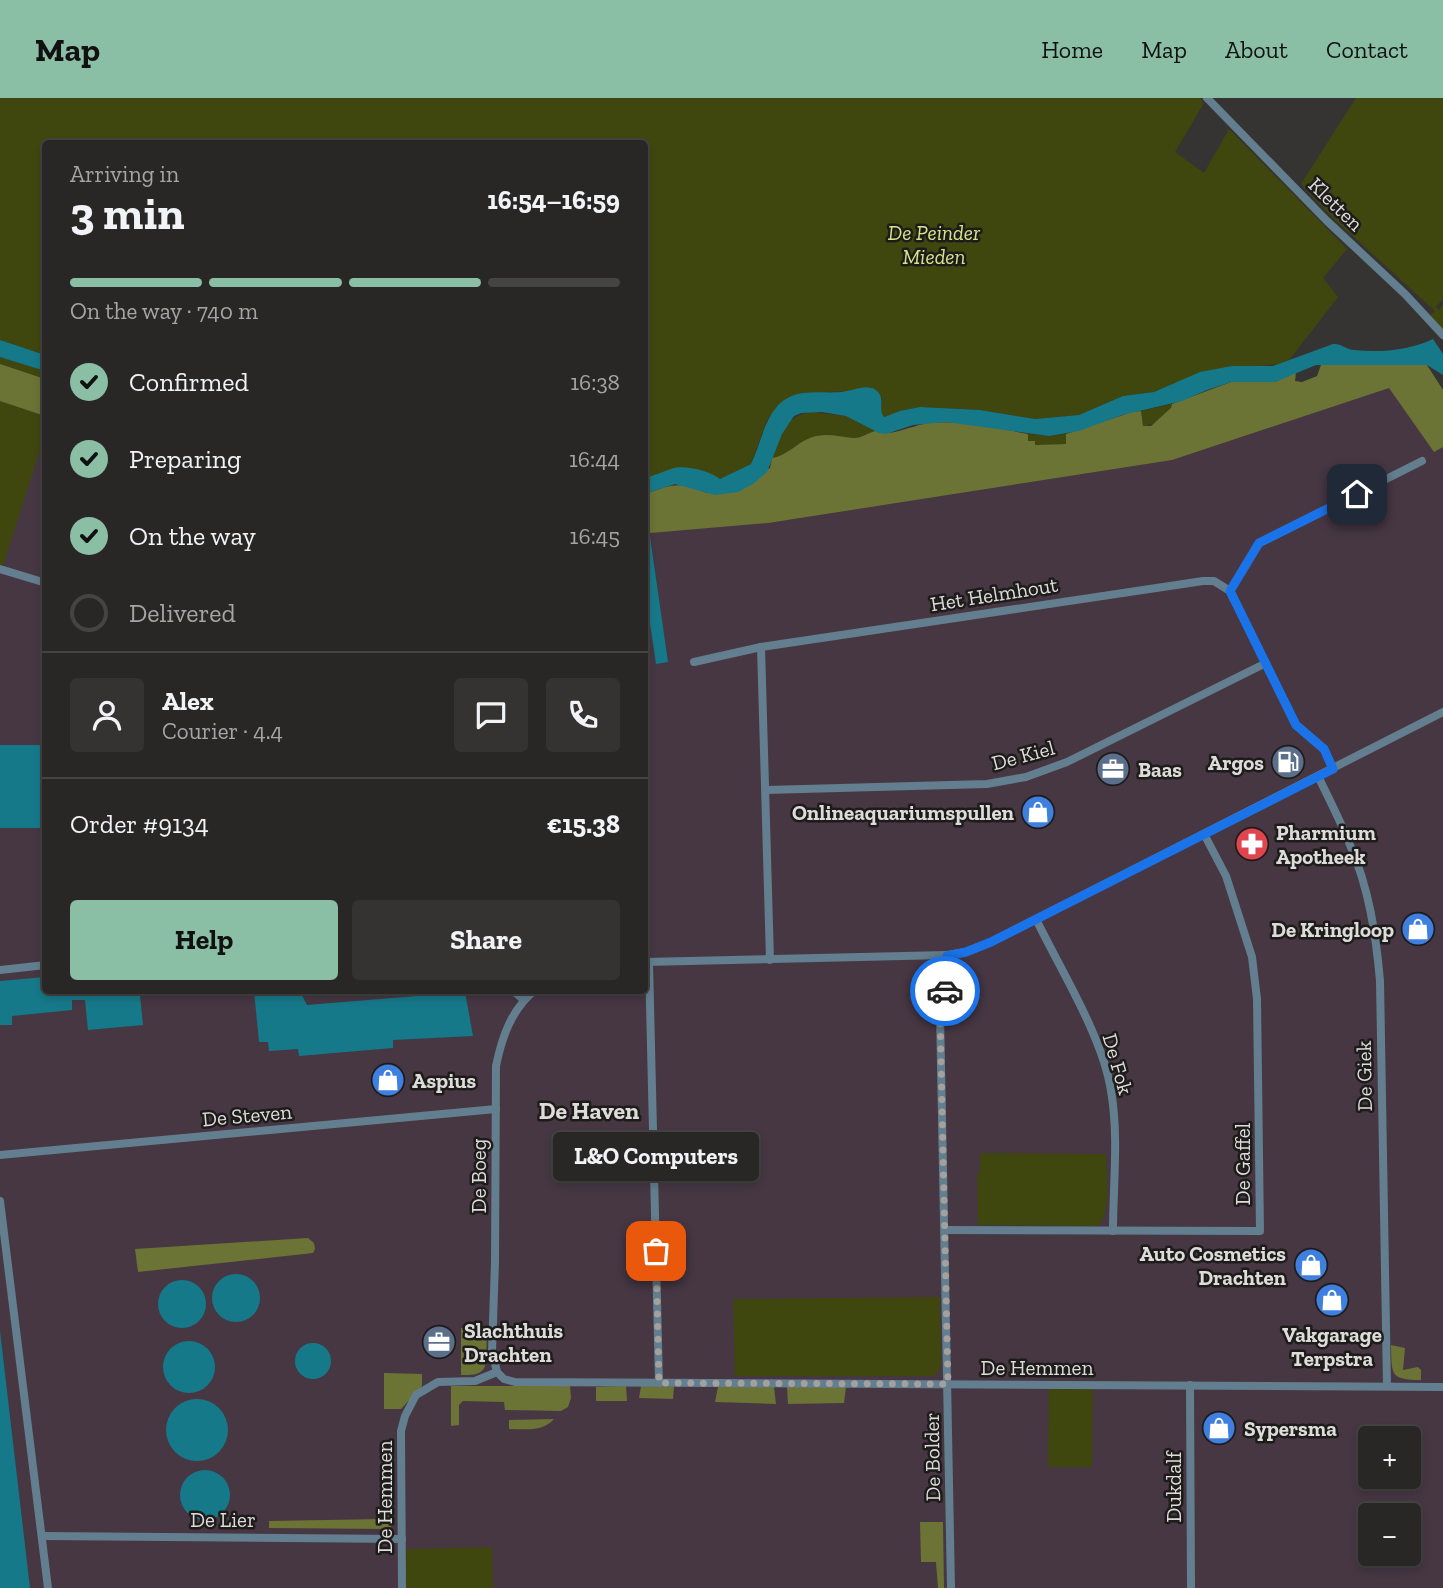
<!DOCTYPE html>
<html lang="en">
<head>
<meta charset="utf-8">
<style>
	body { margin:0; font-family:"Zilla Slab",serif; background:#343332; color:#f1f3f6; height:100vh; display:flex; flex-direction:column; font-size:26px; white-space:nowrap }
	* { box-sizing:border-box; margin:0 }
	p { font-size:23px; color:#a5a5a7 }
	.icon { flex:none; width:38px; height:38px; fill:none; stroke:currentColor; stroke-width:2; stroke-linecap:round; stroke-linejoin:round }
	.map { position:relative; flex:1; overflow:hidden }
	.sheet { position:absolute; left:42px; top:42px; width:606px; height:854px; display:flex; flex-direction:column; background:#282726; border-radius:7px; box-shadow:0 4px 10px #0003,0 0 0 2px #444443 }
	.sheet>* { flex:none }
	.tools { position:absolute; left:1358px; top:1328px; display:grid; gap:14px }
	.tools a { display:grid; place-items:center; width:63px; height:63px; border-radius:7px; background:#282726; box-shadow:0 4px 10px #0003,0 0 0 2px #444443; font-size:35px }
	.pin { position:absolute; display:grid; place-items:center; width:60px; height:60px; color:#fff; margin:-30px; border-radius:14px; box-shadow:0 4px 10px #0006 }
	.courier { position:absolute; display:grid; place-items:center; width:70px; height:70px; margin:-35px; border:5px solid #1a73e8; border-radius:50%; background:#fff; color:#222; box-shadow:0 2px 9px #0007 }
	.bubble { position:absolute; height:49px; border-radius:7px; background:#282726; box-shadow:0 4px 10px #0003,0 0 0 2px #444443; font-size:23px; font-weight:800; line-height:49px; text-align:center }
	.headline em { font-style:normal; font-weight:800 }
	.headline div { display:flex; flex-direction:column-reverse }
	.headline { display:flex; align-items:center; justify-content:space-between; height:119px; padding:0 28px }
	h1 { font-size:46px; font-weight:800; line-height:52px }
	.bar { display:grid; grid-template-columns:repeat(4,1fr); gap:10px 7px; align-content:center; height:84px; padding:0 28px }
	.bar i { height:9px; border-radius:5px; background:#444443 }
	.bar .current { background:#8abfa5 }
	.bar p { grid-column:span 4 }
	.line { display:flex; align-items:center; gap:18px; padding:0 28px; border-top:2px solid #444443 }
	.line div { flex:1 }
	.round { display:grid; place-items:center; flex:none; width:74px; height:74px; border-radius:7px; background:#343332 }
	ol { padding:0 28px; list-style:none }
	li { display:flex; align-items:center; gap:21px; height:77px }
	li p { margin-inline-start:auto }
	li .icon { padding:7px; border-radius:50%; background:#8abfa5; color:#111; stroke-width:4 }
	li:last-child { color:#a5a5a7 }
	li i { width:38px; height:38px; border:4px solid #444443; border-radius:50% }
	.button { display:flex; gap:14px; margin-top:auto; padding:14px 28px }
	.button a { flex:1; height:80px; border-radius:7px; background:#8abfa5; color:#111; font-size:28px; font-weight:800; line-height:80px; text-align:center }
	.button a+a { background:#343332; color:#f1f3f6 }
	header { display:flex; align-items:center; gap:42px; box-sizing:border-box; height:98px; padding:0 35px; background:#8abfa5; color:#111 }
	header strong { font-size:33px }
	nav { display:flex; gap:38px; margin-inline-start:auto; font-size:24px }
	.map>svg:first-child { display:block }
</style>
</head>
<body>
<header>
<strong>Map</strong>
<nav><a>Home</a><a>Map</a><a>About</a><a>Contact</a></nav>
</header>
<div class="map">
<svg width="1443" height="1490" viewBox="0 0 1443 1490">
	<rect width="100%" height="100%" fill="#363432"/>
	<path fill="#463743" fill-rule="evenodd" d="M1394,283L1443,342V1490H0V297L45,311L46,892H644V429L732,423ZM1370,1340H1409V1379H1370ZM1370,1418H1409V1456H1370Z"/>
	<g fill="#3f470e">
		<polygon points="0,0 1200,0 1204,5 1175,54 1204,75 1229,31 1347,151 1323,180 1338,199 1290,261 1280,266 1201,274 1154,294 1123,298 1079,317 1035,321 980,312 920,309 900,313 884,319 881,315 882,301 870,289 847,293 804,295 787,300 767,322 751,366 720,381 644,381 644,46 46,46 45,257 0,242"/>
		<polygon points="1356,0 1443,0 1443,201 1436,209 1439,212 1443,207 1443,231 1430,218 1435,213 1331,118 1301,86"/>
		<polygon points="0,259 45,273 45,281 0,266"/>
		<polygon points="0,303 46,318 45,336 3,468 0,467"/>
		<path d="M1172,306C1169,316 1154,328 1143,328L1141,313Z"/>
		<path d="M812,314L846,318L875,333L855,340L822,337L796,347L781,359L772,360C779,337 786,317 812,314Z"/>
		<polygon points="1028,336 1049,338 1066,336 1066,346 1035,347 1028,343"/>
		<path d="M980,1055L1106,1056C1106,1078 1113,1110 1098,1128L978,1127L977,1075H980Z"/>
		<polygon points="940,1199 941,1269 934,1278 735,1278 733,1201"/>
		<polygon points="1049,1290 1093,1291 1092,1369 1048,1369"/>
		<polygon points="492,1449 493,1490 404,1490 403,1451"/>
	</g>
	<g fill="#6b7435">
		<polygon points="0,266 45,281 45,318 0,303"/>
		<path d="M1366,266L1427,267L1443,292V349L1434,354L1389,290L1172,362L768,425L650,435L644,396C675,386 676,383 707,395L770,370L772,360C787,358 796,345 810,340C825,334 839,339 854,340C861,340 868,335 875,333C890,340 912,327 929,325C960,322 997,330 1028,336V343H1035V347L1066,346V336L1132,314L1141,313L1143,328H1151L1171,310L1172,306L1231,284H1275L1296,274L1295,283L1302,284L1317,278L1321,267Z"/>
		<polygon points="308,1140 314,1145 315,1151 313,1155 138,1174 135,1151"/>
		<path d="M461,1230L487,1231L486,1265C483,1278 472,1277 461,1277Z"/>
		<path d="M1391,1247L1405,1250L1403,1272L1418,1269L1421,1272V1282C1389,1282 1392,1276 1391,1247Z"/>
		<polygon points="384,1275 422,1276 422,1288 401,1311 384,1311"/>
		<polygon points="451,1288 570,1288 571,1300 568,1309 561,1313 505,1312 504,1304 463,1303 459,1307 459,1327 451,1328"/>
		<polygon points="626,1288 627,1303 596,1303 596,1289"/>
		<polygon points="641,1288 674,1289 673,1301 639,1300"/>
		<polygon points="718,1289 774,1289 776,1306 715,1304"/>
		<polygon points="787,1289 846,1289 844,1305 788,1306"/>
		<path d="M554,1321C543,1334 525,1331 509,1331V1322Z"/>
		<polygon points="385,1392 393,1392 394,1426 388,1431 269,1430 269,1423 383,1421 385,1418"/>
		<polygon points="920,1424 943,1424 944,1490 938,1490 936,1464 921,1464"/>
	</g>
	<g fill="#16798a">
		<path d="M1433,241L1443,256V277L1427,267H1316L1275,284H1231L1207,292L1182,303L1122,317L1079,333L1049,338L946,324L913,327L886,336L879,335L846,318L822,314L801,315L794,318L782,336L767,374L753,386L738,394L715,397L675,386L644,396V380C654,378 661,374 671,371C683,366 710,373 720,381L751,366C764,340 766,300 803,295C818,293 833,296 847,293C857,291 870,285 878,294C885,302 878,312 884,319L900,313L920,309L980,312L1035,321L1079,317L1123,298L1154,294L1200,274L1232,268H1273L1333,246C1341,245 1345,251 1354,252C1380,255 1410,252 1433,241Z"/>
		<polygon points="0,242 45,257 45,273 0,259"/>
		<polygon points="644,397 668,564 656,566 644,485"/>
		<rect x="0" y="647" width="45" height="83"/>
		<polygon points="45,879 46,892 198,893 140,897 143,927 88,932 85,902 72,902 72,912 12,918 12,927 0,927 0,883"/>
		<polygon points="254,893 300,893 307,907 465,894 473,938 393,942 393,950 299,958 298,951 269,953 268,944 259,944"/>
		<circle cx="236" cy="1200" r="24"/>
		<circle cx="182" cy="1206" r="24"/>
		<polygon points="0,1233 30,1490 0,1490"/>
		<circle cx="189" cy="1269" r="26"/>
		<circle cx="313" cy="1263" r="18"/>
		<circle cx="197" cy="1332" r="31"/>
		<circle cx="205" cy="1397" r="25"/>
	</g>
	<g fill="none" stroke-linecap="round" stroke-linejoin="round">
		<g stroke="#637e8e" stroke-width="8">
			<polyline points="1207,0 1327,123 1405,196 1443,237"/>
			<polyline points="0,471 46,485"/>
			<polyline points="1230,493 1259,445 1422,363"/>
			<polyline points="761,549 770,862"/>
			<polyline points="694,564 761,549 1203,483 1214,483 1230,493 1296,627 1324,651 1333,671"/>
			<path d="M1318,678C1329,701 1341,724 1350,747C1369,790 1376,837 1380,883L1387,1288"/>
			<polyline points="766,692 987,686 1026,679 1067,664 1266,565"/>
			<path d="M1036,821C1060,871 1103,939 1111,993C1119,1038 1113,1087 1113,1133"/>
			<polyline points="645,864 947,857"/>
			<polyline points="649,864 659,1285"/>
			<polyline points="0,872 46,867"/>
			<polyline points="512,892 524,902"/>
			<polyline points="0,1057 496,1011"/>
			<polyline points="0,1103 48,1490"/>
			<polyline points="945,1132 1260,1133 1257,901 1252,859 1226,778 1204,736"/>
			<path d="M497,1274L492,1254L495,1164L496,968C502,939 511,912 535,892"/>
			<polyline points="1190,1287 1191,1490"/>
			<polyline points="44,1438 402,1441"/>
			<polyline points="402,1490 401,1333 405,1318 416,1297 438,1284 475,1283 497,1274 504,1281 515,1284 1443,1289"/>
			<polyline points="951,1490 940,915 948,878 947,857 966,854 991,844 1443,614"/>
		</g>
	</g>
	<g fill="none" stroke-linecap="round" stroke-linejoin="round">
		<polyline stroke="#a3a19f" stroke-width="7" stroke-dasharray="0 12.6" points="656,1153 659,1285 948,1286 940,915 945,893"/>
		<polyline stroke="#1a73e8" stroke-width="9" points="945,893 948,878 947,858 966,854 991,844 1333,671 1324,651 1296,627 1230,493 1259,445 1357,396"/>
	</g>
	<defs>
		<symbol id="fuel-disc" viewBox="-11 -11 22 22"><circle r="9.5" fill="#5c6f8a" stroke="#1d1c1b"/><path d="M-5.5-6h7V0h2V4h1.3V-2.5L3-4.5l.8-.8L6-3V5H2.5V1h-1V6h-7ZM-4.2-4.7v3.2H.2V-4.7Z" fill="#fff"/></symbol>
		<symbol id="office-disc" viewBox="-11 -11 22 22"><circle r="9.5" fill="#5c6f8a" stroke="#1d1c1b"/><path d="M-6-3h4V-5.5h4V-3h4V5H-6ZM-1-4.5V-3h2v-1.5ZM-6 0V1H6V0Z" fill="#fff"/></symbol>
		<symbol id="shop-disc" viewBox="-11 -11 22 22"><circle r="9.5" fill="#3f7fe0" stroke="#1d1c1b"/><path d="M-5-2.5h2.3a2.7 3.5 0 0 1 5.4 0H5L5.5 6h-11ZM-1.5-2.5h3a1.5 2.3 0 0 0-3 0Z" fill="#fff"/></symbol>
		<symbol id="pharmacy-disc" viewBox="-11 -11 22 22"><circle r="9.5" fill="#e0444e" stroke="#1d1c1b"/><path d="M-2-6h4v4h4v4h-4v4h-4v-4h-4v-4h4Z" fill="#fff"/></symbol>
	</defs>
	<g fill-rule="evenodd">
		<use href="#fuel-disc" x="1269" y="645" width="38" height="38"/>
		<use href="#office-disc" x="1094" y="652" width="38" height="38"/>
		<use href="#shop-disc" x="1019" y="695" width="38" height="38"/>
		<use href="#pharmacy-disc" x="1233" y="727" width="38" height="38"/>
		<use href="#shop-disc" x="1399" y="812" width="38" height="38"/>
		<use href="#shop-disc" x="369" y="963" width="38" height="38"/>
		<use href="#shop-disc" x="1292" y="1148" width="38" height="38"/>
		<use href="#shop-disc" x="1313" y="1183" width="38" height="38"/>
		<use href="#office-disc" x="420" y="1225" width="38" height="38"/>
		<use href="#shop-disc" x="1200" y="1311" width="38" height="38"/>
	</g>
	<g text-anchor="middle" dominant-baseline="central" stroke-width="5" stroke-linejoin="round" paint-order="stroke">
		<g font-size="21" fill="#dddcda" stroke="#1d1c1b">
			<text transform="translate(1336 106) rotate(44)">Kletten</text>
			<text transform="translate(994 496) rotate(-9)">Het Helmhout</text>
			<text transform="translate(1023 657) rotate(-15)">De Kiel</text>
			<text transform="translate(1118 966) rotate(74)">De Fok</text>
			<text transform="translate(1364 978) rotate(-91)">De Giek</text>
			<text transform="translate(247 1017) rotate(-5)">De Steven</text>
			<text transform="translate(1242 1066) rotate(-90)">De Gaffel</text>
			<text transform="translate(478 1078) rotate(-90)">De Boeg</text>
			<text x="1037" y="1269">De Hemmen</text>
			<text transform="translate(932 1359) rotate(-91)">De Bolder</text>
			<text transform="translate(1173 1389) rotate(-90)">Dukdalf</text>
			<text transform="translate(384 1399) rotate(-90)">De Hemmen</text>
			<text x="223" y="1421">De Lier</text>
		</g>
		<g font-size="21" font-style="italic" fill="#d5e488" stroke="#1d1c1b">
			<text x="934" y="134">De Peinder<tspan x="934" dy="24">Mieden</tspan></text>
		</g>
		<g font-size="21" font-weight="bold" fill="#dddcda" stroke="#1d1c1b" text-anchor="start">
			<text x="1264" y="664" text-anchor="end">Argos</text>
			<text x="1138" y="671">Baas</text>
			<text x="1014" y="714" text-anchor="end">Onlineaquariumspullen</text>
			<text x="1276" y="734">Pharmium<tspan x="1276" dy="24">Apotheek</tspan></text>
			<text x="1394" y="831" text-anchor="end">De Kringloop</text>
			<text x="412" y="982">Aspius</text>
			<text x="1286" y="1155" text-anchor="end">Auto Cosmetics<tspan x="1286" dy="24">Drachten</tspan></text>
			<text x="464" y="1232">Slachthuis<tspan x="464" dy="24">Drachten</tspan></text>
			<text x="1332" y="1236" text-anchor="middle">Vakgarage<tspan x="1332" dy="24">Terpstra</tspan></text>
			<text x="1244" y="1330">Sypersma</text>
		</g>
		<g font-size="24" font-weight="bold" fill="#dddcda" stroke="#1d1c1b">
			<text x="589" y="1012">De Haven</text>
		</g>
	</g>
</svg>
<div class="tools">
<a>+</a>
<a>−</a>
</div>
<div class="pin" style="left:656px;top:1153px;background:#ea580c"><svg class="icon" aria-label="bag" viewBox="0 0 24 24"><path d="M5 8h14l-1 12H6zM9 8a3 3 0 0 1 6 0"/></svg></div>
<div class="pin" style="left:1357px;top:396px;background:#1f2937"><svg class="icon" aria-label="home" viewBox="0 0 24 24"><path d="M3 11l9-7 9 7M6 9v11h12V9"/></svg></div>
<div class="courier" style="left:945px;top:893px"><svg class="icon" aria-label="car" viewBox="0 0 24 24"><path d="M5 17H2v-5l4-1 3-4h7l3 4 3 1v5h-3M9 17h6M6 11h13"/><circle cx="7" cy="17" r="2"/><circle cx="17" cy="17" r="2"/></svg></div>
<div class="bubble" style="left:553px;top:1034px;width:206px">L&amp;O Computers</div>
<section class="sheet">
<div class="headline"><div><h1>3 min</h1><p>Arriving in</p></div><em>16:54–16:59</em></div>
<div class="bar"><i class="current"></i><i class="current"></i><i class="current"></i><i></i><p>On the way · 740 m</p></div>
<ol>
<li><svg class="icon" aria-label="check" viewBox="0 0 24 24"><path d="M5 12l5 5 9-10"/></svg>Confirmed<p>16:38</p></li>
<li><svg class="icon" aria-label="check" viewBox="0 0 24 24"><path d="M5 12l5 5 9-10"/></svg>Preparing<p>16:44</p></li>
<li><svg class="icon" aria-label="check" viewBox="0 0 24 24"><path d="M5 12l5 5 9-10"/></svg>On the way<p>16:45</p></li>
<li><i></i>Delivered</li>
</ol>
<div class="line" style="height:126px"><a class="round"><svg class="icon" aria-label="person" viewBox="0 0 24 24"><circle cx="12" cy="8" r="4"/><path d="M4 21q1-7 8-7t8 7"/></svg></a><div><b>Alex</b><p>Courier · 4.4</p></div><a class="round"><svg class="icon" aria-label="chat" viewBox="0 0 24 24"><path d="M4 5h16v11H9l-5 4z"/></svg></a><a class="round"><svg class="icon" aria-label="phone" viewBox="0 0 24 24"><path d="M5 4h4l2 5-3 2q2 4 5 5l2-3 5 2v4C11 20 4 13 5 4z"/></svg></a></div>
<div class="line" style="height:91px"><div>Order #9134</div><b>€15.38</b></div>
<div class="button"><a>Help</a><a>Share</a></div>
</section>
</div>
</body>
</html>
